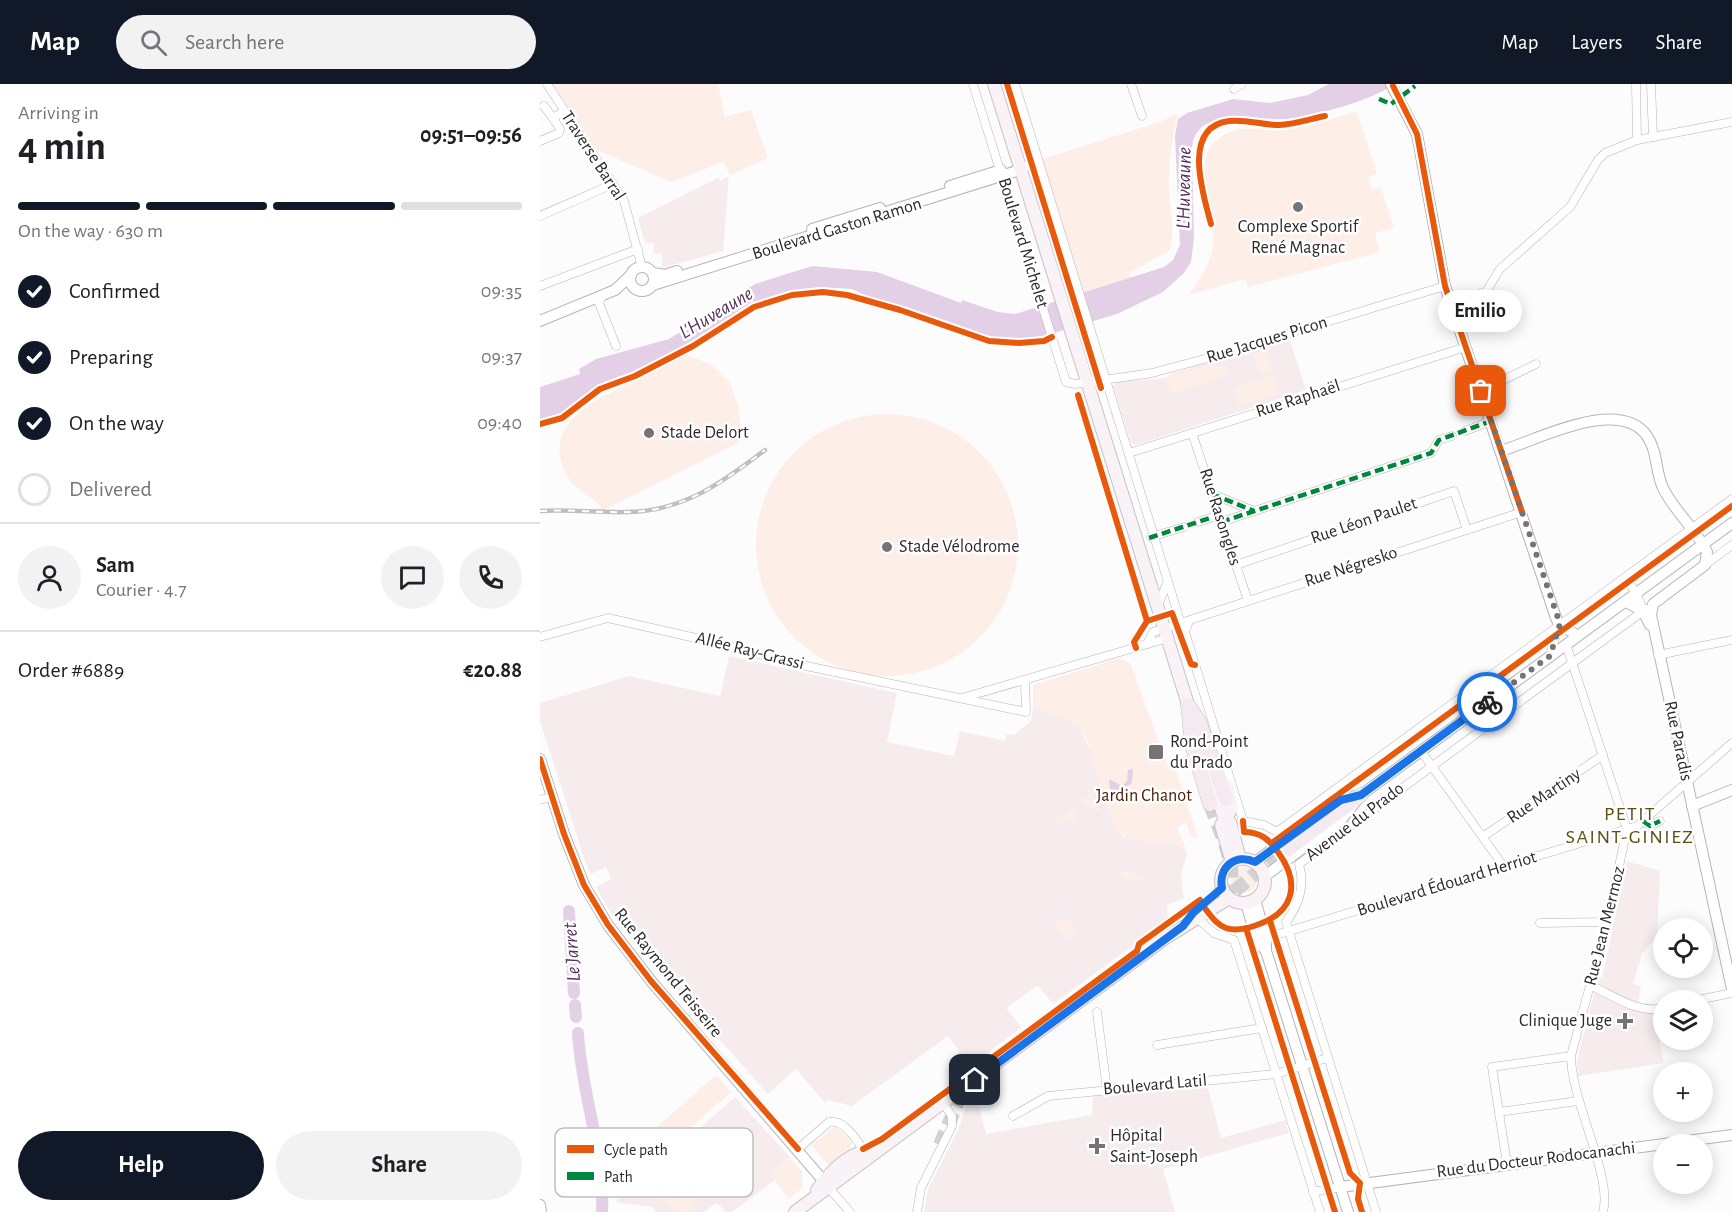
<!DOCTYPE html>
<html lang="en">
<head>
<meta charset="utf-8">
<style>
	body { margin:0; font-family:"Alegreya Sans",sans-serif; background:#f2f2f2; color:#202124; height:100vh; display:flex; flex-direction:column; font-size:22px; white-space:nowrap }
	* { box-sizing:border-box; margin:0 }
	p { font-size:20px; color:#757577 }
	.icon { flex:none; width:33px; height:33px; fill:none; stroke:currentColor; stroke-width:2; stroke-linecap:round; stroke-linejoin:round }
	.map { position:relative; flex:1; overflow:hidden }
	.panel { display:flex; flex-direction:column; background:#fff; width:540px }
	.panel>* { flex:none }
	.buttons { position:absolute; left:1113px; top:834px; display:grid; gap:12px }
	.buttons a { display:grid; place-items:center; width:60px; height:60px; border-radius:50%; background:#fff; box-shadow:0 3px 15px #0003; font-size:30px }
	.pin { position:absolute; display:grid; place-items:center; width:51px; height:51px; color:#fff; margin:-26px; border-radius:12px; box-shadow:0 3px 9px #0006 }
	.courier { position:absolute; display:grid; place-items:center; width:60px; height:60px; margin:-30px; border:4px solid #1a73e8; border-radius:50%; background:#fff; color:#222; box-shadow:0 2px 8px #0007 }
	.bubble { position:absolute; height:42px; border-radius:21px; background:#fff; box-shadow:0 3px 15px #0003; font-size:20px; font-weight:700; line-height:42px; text-align:center }
	.head em { font-style:normal; font-weight:700 }
	.head div { display:flex; flex-direction:column-reverse }
	.head { display:flex; align-items:center; justify-content:space-between; height:102px; padding:0 18px }
	h1 { font-size:39px; font-weight:700; line-height:45px }
	.bar { display:grid; grid-template-columns:repeat(4,1fr); gap:9px 6px; align-content:center; height:72px; padding:0 18px }
	.bar i { height:8px; border-radius:4px; background:#e0e0e0 }
	.bar .active { background:#111827 }
	.bar p { grid-column:span 4 }
	.line { display:flex; align-items:center; gap:15px; padding:0 18px; border-top:2px solid #e0e0e0 }
	.line div { flex:1 }
	.round { display:grid; place-items:center; flex:none; width:63px; height:63px; border-radius:32px; background:#f2f2f2 }
	ol { padding:0 18px; list-style:none }
	li { display:flex; align-items:center; gap:18px; height:66px }
	li p { margin-inline-start:auto }
	li .icon { padding:6px; border-radius:50%; background:#111827; color:#fff; stroke-width:4 }
	li:last-child { color:#757577 }
	li i { width:33px; height:33px; border:3px solid #e0e0e0; border-radius:50% }
	.button { display:flex; gap:12px; margin-top:auto; padding:12px 18px }
	.button a { flex:1; height:69px; border-radius:36px; background:#111827; color:#fff; font-size:24px; font-weight:700; line-height:69px; text-align:center }
	.button a+a { background:#f2f2f2; color:#202124 }
	header { display:flex; align-items:center; gap:36px; box-sizing:border-box; height:84px; padding:0 30px; background:#111827; color:#fff }
	header strong { font-size:28px }
	nav { display:flex; gap:33px; margin-inline-start:auto; font-size:21px }
	.search { width:420px; height:54px; background:#f2f2f2; display:flex; align-items:center; gap:15px; box-sizing:border-box; padding:0 21px; border-radius:33px; color:#757577; font-size:22px }
	main { display:flex; flex:1; min-height:0 }
	.map>svg:first-child { display:block }
</style>
</head>
<body>
<header>
<strong>Map</strong>
<div class="search"><svg class="icon" aria-label="search" viewBox="0 0 24 24"><circle cx="10" cy="10" r="6"/><path d="M15 15l6 6"/></svg>Search here</div>
<nav><a>Map</a><a>Layers</a><a>Share</a></nav>
</header>
<main>
<section class="panel">
<div class="head"><div><h1>4 min</h1><p>Arriving in</p></div><em>09:51–09:56</em></div>
<div class="bar"><i class="active"></i><i class="active"></i><i class="active"></i><i></i><p>On the way · 630 m</p></div>
<ol>
<li><svg class="icon" aria-label="check" viewBox="0 0 24 24"><path d="M5 12l5 5 9-10"/></svg>Confirmed<p>09:35</p></li>
<li><svg class="icon" aria-label="check" viewBox="0 0 24 24"><path d="M5 12l5 5 9-10"/></svg>Preparing<p>09:37</p></li>
<li><svg class="icon" aria-label="check" viewBox="0 0 24 24"><path d="M5 12l5 5 9-10"/></svg>On the way<p>09:40</p></li>
<li><i></i>Delivered</li>
</ol>
<div class="line" style="height:108px"><a class="round"><svg class="icon" aria-label="person" viewBox="0 0 24 24"><circle cx="12" cy="8" r="4"/><path d="M4 21q1-7 8-7t8 7"/></svg></a><div><b>Sam</b><p>Courier · 4.7</p></div><a class="round"><svg class="icon" aria-label="chat" viewBox="0 0 24 24"><path d="M4 5h16v11H9l-5 4z"/></svg></a><a class="round"><svg class="icon" aria-label="phone" viewBox="0 0 24 24"><path d="M5 4h4l2 5-3 2q2 4 5 5l2-3 5 2v4C11 20 4 13 5 4z"/></svg></a></div>
<div class="line" style="height:78px"><div>Order #6889</div><b>€20.88</b></div>
<div class="button"><a>Help</a><a>Share</a></div>
</section>
<div class="map">
<svg width="1192" height="1128" viewBox="0 0 1192 1128">
	<rect width="100%" height="100%" fill="#fdfcfc"/>
	<g fill="#f6ecee">
		<polygon points="189,92 183,167 122,184 122,170 113,169 114,159 105,159 98,134 179,93 180,97"/>
		<polygon points="749,253 766,306 596,361 591,359 573,302 576,298 626,294 631,290 675,276 676,279 683,277 682,274"/>
		<polygon points="189,572 357,609 347,658 414,672 420,647 465,657 467,650 474,651 491,637 493,624 529,635 540,645 550,665 568,726 584,754 637,760 647,768 641,793 644,814 627,821 628,836 513,920 498,901 468,923 467,926 482,943 430,982 408,952 312,1022 288,1016 285,1019 256,985 228,1010 109,876 70,828 56,803 71,795 66,783 51,790 45,777 0,637 0,619 89,592 180,612"/>
		<polygon points="1087,777 1120,787 1117,852 1102,870 1093,900 1101,902 1098,920 1123,927 1123,945 1117,946 1124,979 1038,992 1037,977 1058,893 1062,894"/>
		<polygon points="660,1001 666,1001 669,1008 681,1054 745,1036 749,1049 623,1085 635,1128 384,1128 388,1105 419,1044 428,1015 432,1012 439,1021 446,1050 552,1031 553,1012"/>
		<polygon points="195,1013 249,1072 229,1089 235,1096 192,1128 185,1128 180,1121 175,1120 164,1128 116,1128 112,1123 75,1118"/>
	</g>
	<g fill="#fdeee8">
		<polygon points="13,0 178,0 185,33 211,26 228,74 190,91 183,78 131,98 57,66"/>
		<path d="M817,27L837,90L828,93L832,105L841,103L854,144L835,149L840,168L708,203L705,195L648,211C659,198 668,183 672,167C680,129 641,71 688,49C705,40 724,48 742,46C768,44 793,34 817,27Z"/>
		<path d="M635,30L638,32C631,54 628,85 629,108C630,127 635,147 630,166L589,189V194L544,209L502,75L623,37Z"/>
		<polygon points="726,266 733,287 720,290 714,269"/>
		<path d="M146,271L171,280L190,299L199,324L200,341L195,348L200,358L63,426C54,412 36,408 27,392C0,341 52,318 88,300C107,291 127,281 146,271Z"/>
		<polygon points="674,279 678,282 685,280 688,291 631,310 626,294"/>
		<polygon points="733,291 739,310 699,322 693,303"/>
		<circle cx="347" cy="461" r="131"/>
		<path d="M580,574L591,580L619,659L617,665L622,667L628,683L634,681L656,746L657,753H651L646,739L637,743L647,768L637,760L610,759L585,754C579,745 572,735 567,725C544,672 567,641 493,624V601Z"/>
		<polygon points="552,708 560,726 557,728 540,718"/>
		<polygon points="533,723 536,737 515,738"/>
		<circle cx="704" cy="796" r="13"/>
		<polygon points="577,786 606,792 605,797 593,795 588,800"/>
		<polygon points="524,832 538,848 528,856 515,842"/>
		<polygon points="176,991 191,1008 117,1073 102,1056"/>
		<polygon points="294,1043 302,1047 312,1059 310,1063 312,1067 289,1082 272,1061"/>
		<polygon points="249,1072 262,1088 262,1104 249,1115 229,1089"/>
		<polygon points="136,1098 146,1104 134,1125 124,1119"/>
		<polygon points="148,1105 159,1111 149,1128 135,1126"/>
	</g>
	<g fill="#e4d0e6">
		<path d="M789,0H856C827,17 789,28 755,34C726,40 655,17 652,65L654,154L651,178L644,189L623,208L577,230L501,253L457,257L341,219L312,205L279,203L250,207L208,223L157,259L98,288L60,302L27,330L0,337V303L40,290L39,285L56,275L129,255L215,200L272,182L337,188L421,219L422,216L458,228L475,230L624,183L633,176L640,161L635,52L638,35L647,29L693,15L730,19L768,11Z"/>
		<polygon points="593,685 592,699 583,705 580,714 571,715 569,695 582,702 587,697 588,686"/>
	</g>
	<g fill="none" stroke-linecap="round" stroke-linejoin="round">
		<g stroke="#e4d0e6" stroke-width="12">
			<polyline points="29,827 34,909"/>
			<polyline points="35,921 36,933"/>
			<path d="M38,949C41,1009 65,1068 62,1128"/>
		</g>
		<g stroke="#d3d2d2" stroke-width="14" stroke-dasharray="14 7" stroke-linecap="butt">
			<path d="M670,720C679,747 702,788 686,814"/>
			<polyline points="679,820 746,764"/>
			<polyline points="400,1061 419,1015 435,1002"/>
		</g>
		<defs>
			<g id="street">
				<polyline points="7,0 84,117 102,183"/>
				<polyline points="433,0 526,298 535,300 612,289 668,274 905,202"/>
				<polyline points="475,0 641,540"/>
				<polyline points="591,0 602,32"/>
				<polyline points="1096,0 1097,56"/>
				<polyline points="1111,0 1113,53"/>
				<polyline points="694,5 702,0"/>
				<polyline points="4,22 13,34"/>
				<polyline points="0,57 19,49 20,45 13,34 24,27"/>
				<polyline points="480,86 498,75"/>
				<polyline points="0,132 73,100"/>
				<polyline points="0,202 98,165"/>
				<polyline points="62,212 59,219 76,262"/>
				<polyline points="913,225 931,218 941,209"/>
				<polyline points="921,249 960,185 1030,123 1058,76 1065,69 1097,56 1192,38"/>
				<polyline points="941,307 996,280"/>
				<polyline points="925,347 951,337"/>
				<polyline points="652,349 708,517"/>
				<polyline points="589,369 926,263"/>
				<polyline points="672,410 714,427"/>
				<polyline points="658,438 679,431"/>
				<polyline points="681,438 891,369 899,356 912,352"/>
				<polyline points="611,453 644,443"/>
				<polyline points="696,481 914,407 927,446"/>
				<polyline points="1165,481 1192,461"/>
				<path d="M1089,490C1088,504 1101,513 1103,527"/>
				<polyline points="618,521 628,497"/>
				<polyline points="649,537 645,548 703,737 724,741 737,748 1192,415"/>
				<polyline points="0,553 68,534 173,558 252,579 486,628 485,597"/>
				<polyline points="607,560 613,548 982,428"/>
				<path d="M1026,560L1087,745L1067,838L1031,972C1031,1017 1073,1093 1063,1128"/>
				<polyline points="1118,571 1192,556"/>
				<polyline points="1010,572 1019,540"/>
				<polyline points="422,614 628,554"/>
				<polyline points="881,667 964,783"/>
				<polyline points="0,716 11,713"/>
				<polyline points="1103,737 1110,742 1120,737"/>
				<polyline points="944,752 1063,671"/>
				<polyline points="657,834 674,849 694,856 780,1128"/>
				<polyline points="1000,839 1067,838"/>
				<polyline points="726,854 1097,742 1192,659"/>
				<path d="M1050,901C1074,912 1097,930 1124,924"/>
				<polyline points="1158,916 1192,909"/>
				<polyline points="557,928 567,1006"/>
				<polyline points="617,961 722,944"/>
				<polyline points="959,1028 1038,1017"/>
				<polyline points="473,1032 508,1012 736,990 787,974"/>
				<path d="M258,1065L289,1038C305,1036 314,1053 323,1065L322,1068"/>
				<polyline points="967,1080 952,983 1031,972"/>
				<polyline points="288,1103 310,1128"/>
				<polyline points="773,1108 800,1103"/>
				<polyline points="377,1128 381,1104 412,1042 412,1032 399,1013"/>
				<path d="M836,1128L746,838C759,821 765,801 759,780L1106,525"/>
			</g>
			<g id="secondary">
				<polyline points="851,0 877,50 905,202 1016,534 1019,540 1038,552"/>
				<polyline points="410,102 461,86"/>
				<polyline points="272,145 340,124"/>
				<circle cx="102" cy="195" r="12"/>
				<polyline points="113,189 125,191 137,187"/>
				<polyline points="113,201 480,86"/>
				<polyline points="0,237 75,206 91,191"/>
				<path d="M961,367C997,356 1079,312 1107,352C1118,368 1115,387 1123,404C1134,427 1156,445 1167,468L1165,481L1113,520L1111,531L1192,905"/>
				<polyline points="1086,518 1103,527 1110,541"/>
				<polyline points="0,675 24,750 44,801 68,841 111,897 288,1102"/>
				<polyline points="1152,722 1192,706"/>
				<polyline points="715,778 791,723 815,712"/>
				<polyline points="725,792 801,736 821,711 1192,439"/>
				<polyline points="715,816 726,854 726,867 808,1128"/>
				<polyline points="706,819 717,857 726,867"/>
				<polyline points="800,1103 1192,1051"/>
				<polyline points="0,1121 1,1128"/>
			</g>
			<g id="primary">
				<polyline points="454,0 651,630"/>
				<polyline points="664,670 684,734 690,738 700,775"/>
				<polyline points="687,701 692,724 681,741 692,778"/>
				<circle cx="703" cy="797" r="22"/>
				<path d="M277,1106C295,1081 312,1068 342,1061"/>
				<polyline points="255,1128 624,855 689,814"/>
			</g>
			<g id="highway">
				<polyline points="648,621 652,661 670,720"/>
				<polyline points="648,621 659,637 686,715"/>
				<polyline points="747,766 821,711"/>
			</g>
		</defs>
		<use href="#street" stroke="#b6b4b4" stroke-width="9"/>
		<use href="#secondary" stroke="#b6b4b4" stroke-width="12"/>
		<use href="#primary" stroke="#cac0c6" stroke-width="14"/>
		<use href="#highway" stroke="#cac0c6" stroke-width="15"/>
		<use href="#street" stroke="#fff" stroke-width="8"/>
		<use href="#secondary" stroke="#fff" stroke-width="10"/>
		<use href="#primary" stroke="#f9f2f6" stroke-width="12"/>
		<use href="#highway" stroke="#f4eaf0" stroke-width="14"/>
		<defs>
			<path id="rail" d="M0,427C29,425 59,429 88,428C144,427 183,398 225,366"/>
		</defs>
		<use href="#rail" stroke="#c0bfc0" stroke-width="4.5"/>
		<use href="#rail" stroke="#fff" stroke-width="2" stroke-dasharray="7" stroke-linecap="butt"/>
		<g stroke="#00873e" stroke-width="4.5" stroke-dasharray="9 4.5" stroke-linecap="butt">
			<polyline points="839,15 851,20 875,2"/>
			<polyline points="672,410 714,427"/>
			<polyline points="681,438 891,369 899,356 951,337"/>
			<polyline points="609,454 679,431"/>
			<polyline points="1103,737 1110,742 1120,737"/>
		</g>
		<defs>
			<g id="cycleway">
				<polyline points="467,0 561,304"/>
				<polyline points="853,2 877,50 905,202 982,428"/>
				<path d="M671,140C663,110 641,43 689,37C706,35 722,41 739,41C755,40 770,35 785,32"/>
				<polyline points="538,311 607,537 594,558 596,564"/>
				<polyline points="0,340 22,334 60,305 95,292 153,262 214,223 252,211 283,208 307,211 360,226 449,257 479,259 504,257 512,253"/>
				<polyline points="607,537 632,529 651,580 655,581"/>
				<polyline points="0,675 24,750 44,801 68,841 111,897 258,1065"/>
				<polyline points="732,759 1192,422"/>
				<path d="M663,822C670,830 675,840 686,844C695,847 705,845 714,842C753,830 762,801 738,768C729,755 720,748 704,748L703,737"/>
				<polyline points="730,837 810,1089 820,1099 818,1115 822,1128"/>
				<polyline points="706,844 795,1128"/>
				<polyline points="323,1065 342,1055 597,867 599,860 660,816"/>
			</g>
		</defs>
		<use href="#cycleway" stroke="#fff" stroke-width="10"/>
		<use href="#cycleway" stroke="#e8590c" stroke-width="6"/>
	</g>
	<g fill="none" stroke-linecap="round" stroke-linejoin="round">
		<polyline stroke="#757374" stroke-width="6" stroke-dasharray="0 10.8" points="941,307 1020,540 1010,572 947,618"/>
		<path stroke="#1a73e8" stroke-width="8" d="M435,996L643,842L653,829L682,804C678,783 696,769 715,778L791,723L801,716L821,711L947,618"/>
	</g>
	<g fill="#757374" stroke="#fff" stroke-width="2">
		<circle cx="758" cy="123" r="6"/>
		<circle cx="109" cy="349" r="6"/>
		<circle cx="347" cy="463" r="6"/>
		<rect x="608" y="660" width="16" height="16" rx="3"/>
		<path d="M1082 928h6v6h6v6h-6v6h-6v-6h-6v-6h6z"/>
		<path d="M554 1053h6v6h6v6h-6v6h-6v-6h-6v-6h6z"/>
	</g>
	<g text-anchor="middle" dominant-baseline="central" stroke-width="5" stroke-linejoin="round" paint-order="stroke">
		<g font-size="18" fill="#2c292a" stroke="#fff">
			<text transform="translate(53 72) rotate(57)">Traverse Barral</text>
			<text transform="translate(297 145) rotate(-17)">Boulevard Gaston Ramon</text>
			<text transform="translate(483 159) rotate(73)">Boulevard Michelet</text>
			<text transform="translate(727 256) rotate(-17)">Rue Jacques Picon</text>
			<text transform="translate(758 315) rotate(-18)">Rue Raphaël</text>
			<text transform="translate(680 433) rotate(72)">Rue Rasongles</text>
			<text transform="translate(824 437) rotate(-19)">Rue Léon Paulet</text>
			<text transform="translate(811 483) rotate(-18)">Rue Négresko</text>
			<text transform="translate(210 567) rotate(14)">Allée Ray-Grassi</text>
			<text transform="translate(1138 657) rotate(78)">Rue Paradis</text>
			<text transform="translate(1004 712) rotate(-34)">Rue Martiny</text>
			<text transform="translate(815 738) rotate(-37)">Avenue du Prado</text>
			<text transform="translate(907 800) rotate(-17)">Boulevard Édouard Herriot</text>
			<text transform="translate(1065 842) rotate(-76)">Rue Jean Mermoz</text>
			<text transform="translate(128 889) rotate(51)">Rue Raymond Teisseire</text>
			<text transform="translate(615 1001) rotate(-5)">Boulevard Latil</text>
			<text transform="translate(996 1076) rotate(-7)">Rue du Docteur Rodocanachi</text>
		</g>
		<g font-size="18" fill="#2c292a" stroke="#fff" text-anchor="start">
			<text x="758" y="143" text-anchor="middle">Complexe Sportif<tspan x="758" dy="21">René Magnac</tspan></text>
			<text x="121" y="349">Stade Delort</text>
			<text x="359" y="463">Stade Vélodrome</text>
			<text x="630" y="658">Rond-Point<tspan x="630" dy="21">du Prado</tspan></text>
			<text x="1072" y="937" text-anchor="end">Clinique Juge</text>
			<text x="570" y="1052">Hôpital<tspan x="570" dy="21">Saint-Joseph</tspan></text>
		</g>
		<g font-size="18" fill="#4d1904" stroke="#fff">
			<text x="604" y="712">Jardin Chanot</text>
		</g>
		<g font-size="20" font-style="italic" fill="#56305a" stroke="#fff">
			<text transform="translate(644 104) rotate(-89)">L'Huveaune</text>
			<text transform="translate(176 229) rotate(-31)">L'Huveaune</text>
			<text transform="translate(32 868) rotate(-94)">Le Jarret</text>
		</g>
		<g font-size="20" letter-spacing="1.5" fill="#5b5011" stroke="#fff">
			<text x="1090" y="730">PETIT<tspan x="1090" dy="23">SAINT-GINIEZ</tspan></text>
		</g>
	</g>
	<rect x="15" y="1044" width="198" height="69" rx="9" fill="#fff" stroke="#c0bfbf" stroke-width="1.5"/>
	<rect x="27" y="1061" width="27" height="8" fill="#e8590c"/>
	<rect x="27" y="1088" width="27" height="8" fill="#00873e"/>
	<g font-size="16" fill="#2c292a">
		<text x="64" y="1071">Cycle path</text>
		<text x="64" y="1098">Path</text>
	</g>
</svg>
<div class="buttons">
<a><svg class="icon" aria-label="locate" viewBox="0 0 24 24"><circle cx="12" cy="12" r="6"/><path d="M12 2v4M12 18v4M2 12h4M18 12h4"/></svg></a>
<a><svg class="icon" aria-label="layers" viewBox="0 0 24 24"><path d="M12 4l9 5-9 5-9-5zM3 14l9 5 9-5"/></svg></a>
<a>+</a>
<a>−</a>
</div>
<div class="pin" style="left:941px;top:307px;background:#ea580c"><svg class="icon" aria-label="bag" viewBox="0 0 24 24"><path d="M5 8h14l-1 12H6zM9 8a3 3 0 0 1 6 0"/></svg></div>
<div class="pin" style="left:435px;top:996px;background:#1f2937"><svg class="icon" aria-label="home" viewBox="0 0 24 24"><path d="M3 11l9-7 9 7M6 9v11h12V9"/></svg></div>
<div class="courier" style="left:947px;top:618px"><svg class="icon" aria-label="bike" viewBox="0 0 24 24"><circle cx="6" cy="16" r="4"/><circle cx="18" cy="16" r="4"/><path d="M6 16l4-8h5l3 8M10 8l3 8H6M13 5h3"/></svg></div>
<div class="bubble" style="left:898px;top:206px;width:84px">Emilio</div>
</div>
</main>
</body>
</html>
